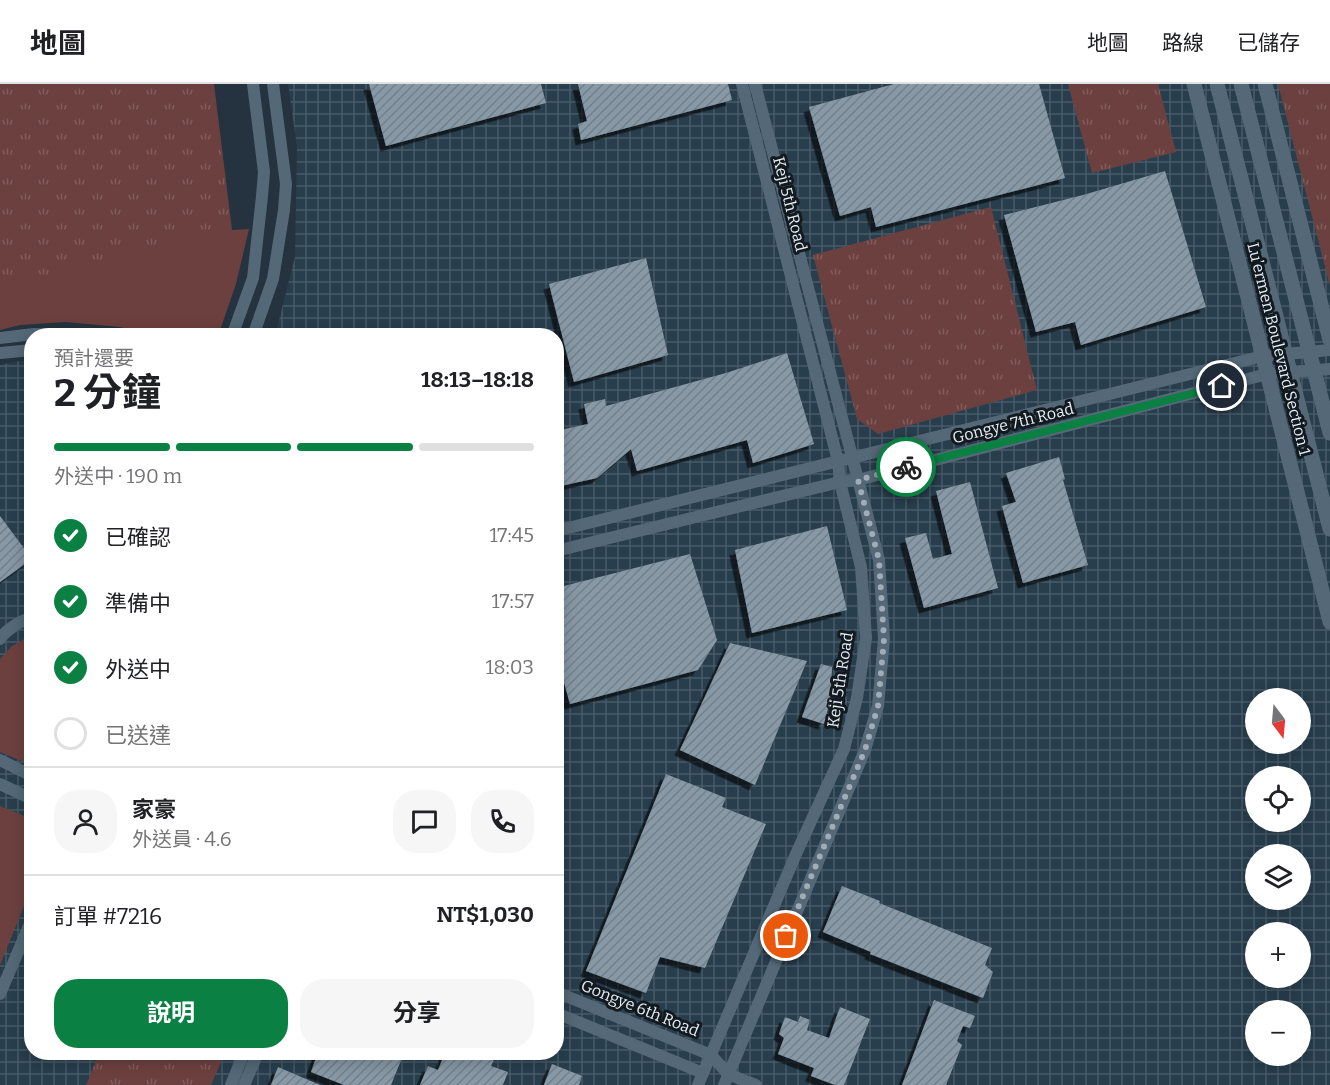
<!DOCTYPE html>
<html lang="zh-TW">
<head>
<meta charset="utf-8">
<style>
	body { margin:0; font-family:Bitter,"Noto Sans TC",serif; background:#f6f6f6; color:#202124; height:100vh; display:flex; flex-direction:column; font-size:22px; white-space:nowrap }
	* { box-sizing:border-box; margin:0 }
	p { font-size:20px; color:#757577 }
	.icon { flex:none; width:33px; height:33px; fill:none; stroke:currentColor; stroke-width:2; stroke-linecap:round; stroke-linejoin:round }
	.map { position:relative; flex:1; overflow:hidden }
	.drawer { position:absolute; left:24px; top:244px; width:540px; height:732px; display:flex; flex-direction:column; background:#fff; border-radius:24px; box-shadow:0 3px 15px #0003 }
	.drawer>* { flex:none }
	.needle { width:39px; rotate:164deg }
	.tools { position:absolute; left:1245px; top:604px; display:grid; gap:12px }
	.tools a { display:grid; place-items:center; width:66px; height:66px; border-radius:50%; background:#fff; box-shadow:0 3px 15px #0003; font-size:30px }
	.pin { position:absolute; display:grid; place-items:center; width:51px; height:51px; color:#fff; margin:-26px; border:3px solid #fff; border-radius:50%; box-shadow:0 2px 6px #0007 }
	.courier { position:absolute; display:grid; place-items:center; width:60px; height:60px; margin:-30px; border:4px solid #0b8043; border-radius:50%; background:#fff; color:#222; box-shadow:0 2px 8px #0007 }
	.headline em { font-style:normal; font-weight:700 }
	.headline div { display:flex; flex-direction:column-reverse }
	.headline { display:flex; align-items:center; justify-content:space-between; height:102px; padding:0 30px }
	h1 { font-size:39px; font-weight:700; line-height:45px }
	.bar { display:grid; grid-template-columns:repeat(4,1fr); gap:9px 6px; align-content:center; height:72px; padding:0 30px }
	.bar i { height:8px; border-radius:4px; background:#e0e0e0 }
	.bar .selected { background:#0b8043 }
	.bar p { grid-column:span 4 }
	.line { display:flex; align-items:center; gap:15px; padding:0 30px; border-top:2px solid #e0e0e0 }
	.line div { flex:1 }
	.round { display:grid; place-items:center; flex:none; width:63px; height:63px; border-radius:24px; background:#f6f6f6 }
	ol { padding:0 30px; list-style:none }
	li { display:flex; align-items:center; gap:18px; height:66px }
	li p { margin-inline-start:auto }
	li .icon { padding:6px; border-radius:50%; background:#0b8043; color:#fff; stroke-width:4 }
	li:last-child { color:#757577 }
	li i { width:33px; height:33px; border:3px solid #e0e0e0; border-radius:50% }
	.primary-button { display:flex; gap:12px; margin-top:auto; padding:12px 30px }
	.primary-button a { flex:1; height:69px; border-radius:24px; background:#0b8043; color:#fff; font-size:24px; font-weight:700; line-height:69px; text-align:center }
	.primary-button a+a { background:#f6f6f6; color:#202124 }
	header { display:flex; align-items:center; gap:36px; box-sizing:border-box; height:84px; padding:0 30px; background:#fff; border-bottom:2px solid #e0e0e0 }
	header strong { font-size:28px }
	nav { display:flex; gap:33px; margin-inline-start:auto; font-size:21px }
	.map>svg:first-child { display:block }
</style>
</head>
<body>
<header>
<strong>地圖</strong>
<nav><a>地圖</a><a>路線</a><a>已儲存</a></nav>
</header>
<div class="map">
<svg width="1330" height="1001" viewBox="0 0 1330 1001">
	<defs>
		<pattern id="industrial-grid" width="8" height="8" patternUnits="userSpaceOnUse" patternTransform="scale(1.5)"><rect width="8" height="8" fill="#283e4d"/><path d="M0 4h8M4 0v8" fill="none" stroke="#475a67"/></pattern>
		<pattern id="grass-tufts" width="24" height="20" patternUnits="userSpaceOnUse" patternTransform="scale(1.5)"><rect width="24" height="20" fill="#6c403f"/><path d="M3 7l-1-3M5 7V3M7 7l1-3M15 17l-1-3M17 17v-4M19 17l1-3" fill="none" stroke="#815c5b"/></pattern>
		<pattern id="building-hatch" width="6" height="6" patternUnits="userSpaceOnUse" patternTransform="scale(1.5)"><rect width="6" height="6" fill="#8799a6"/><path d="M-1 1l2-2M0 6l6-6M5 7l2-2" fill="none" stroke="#73808a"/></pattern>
		<filter id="shadow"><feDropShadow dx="-5.5" dy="5.5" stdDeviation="0" flood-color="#0009"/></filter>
	</defs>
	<rect width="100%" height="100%" fill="#24333f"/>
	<path fill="url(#industrial-grid)" fill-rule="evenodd" d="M288,0H1330V1001H0V281L19,277H31L32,969H556V252H275L295,173L297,63ZM1256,615H1300V660H1256ZM1256,693H1300V738H1256ZM1256,771H1300V816H1256ZM1256,849H1300V894H1256ZM1256,927H1300V972H1256Z"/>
	<g fill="url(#grass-tufts)">
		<polygon points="0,0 214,0 232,146 0,208"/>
		<polygon points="1068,0 1158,0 1176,68 1092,89"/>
		<polygon points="1278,0 1330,0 1330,202"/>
		<polygon points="991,123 1037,306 878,350 857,335 813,171"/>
		<polygon points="99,969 225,969 211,1001 86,1001"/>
	</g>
	<g fill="#6c403f">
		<polygon points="249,145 236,200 218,252 152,252 120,243 66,238 20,241 0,246 0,207 201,148"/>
		<polygon points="31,551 31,681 0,668 0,575 12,562"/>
		<polygon points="0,722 32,735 31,805 0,881"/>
	</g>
	<g fill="url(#building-hatch)" filter="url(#shadow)">
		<polygon points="369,0 541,0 546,19 386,62"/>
		<polygon points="578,0 728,0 732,16 581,56 578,40 587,37"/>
		<polygon points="894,0 1039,0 1065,94 876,143 871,123 840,132 809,23"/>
		<polygon points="1165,87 1206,223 1081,261 1075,238 1036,248 1004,131 1083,111"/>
		<polygon points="646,174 668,271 574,298 549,200"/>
		<polygon points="787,269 814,360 753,379 747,356 637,387 631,365 597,394 556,403 556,360 563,359 560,346 588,340 584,320 605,315 606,322 726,289"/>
		<polygon points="1059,373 1065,395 1063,396 1088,481 1023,499 1002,422 1016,418 1006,389"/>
		<polygon points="970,398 998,504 924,524 905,454 926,449 933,475 952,470 936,407"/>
		<polygon points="0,432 32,475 0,498"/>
		<polygon points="827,442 847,526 752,549 735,466"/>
		<polygon points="690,470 717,556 698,586 570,620 556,569 556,504"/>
		<polygon points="730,559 807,577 755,701 680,666"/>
		<polygon points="821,580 832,583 831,613 824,640 802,633"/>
		<polygon points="666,690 726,714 722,723 766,740 705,884 660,873 646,909 586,887"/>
		<polygon points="842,802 880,817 879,819 992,864 985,881 993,888 983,914 870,870 871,868 823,848"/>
		<polygon points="934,916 975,932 970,944 963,942 957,957 962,961 946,1001 902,1001"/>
		<polygon points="840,923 870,935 844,1001 835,1001 811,992 814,984 778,970 784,954 779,950 785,933 798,938 800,932 810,936 807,946 829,954"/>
		<polygon points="318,969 404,969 391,1001 344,1001 311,988"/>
		<polygon points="445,969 464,969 479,975 482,969 497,969 491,982 508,988 503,1001 420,1001 428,982 438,986"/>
		<polygon points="552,980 582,992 579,1001 544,1001"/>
		<polygon points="278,983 320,1001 271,1001"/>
	</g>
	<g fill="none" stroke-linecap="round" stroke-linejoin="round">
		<g stroke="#546877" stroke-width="12">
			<polyline points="232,252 253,194 262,112 264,88 253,0"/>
			<polyline points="253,252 273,195 284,126 286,100 273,0"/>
			<polyline points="0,254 34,250 91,252"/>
			<polyline points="0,269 32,266"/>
			<polyline points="556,447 1263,272 1330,266"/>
			<polyline points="556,467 840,398 858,396 1267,290 1330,285"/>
			<path d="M0,555C6,546 21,536 32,534"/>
			<polyline points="0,676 32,692"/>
			<polyline points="0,700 32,715"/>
			<polyline points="556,908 711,971 728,990 756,1001"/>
			<polyline points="0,910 32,835"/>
			<polyline points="556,929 703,989"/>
			<polyline points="231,1001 244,969"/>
			<polyline points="244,1001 258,969"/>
			<polyline points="698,1001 796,770 844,665 857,614 866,554 861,483 840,398 838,377 742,0"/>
			<polyline points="724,1001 865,666 878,622 884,555 879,476 755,0"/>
		</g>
		<g stroke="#546877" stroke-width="15">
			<polyline points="1194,0 1330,538"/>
			<polyline points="1217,0 1330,445"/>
			<polyline points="1241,0 1330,349"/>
			<polyline points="1265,0 1330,256"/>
		</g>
	</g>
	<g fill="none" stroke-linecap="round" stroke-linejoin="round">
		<polyline stroke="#a1adb6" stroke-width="6" stroke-dasharray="0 10.8" points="786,852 865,666 878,622 884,555 879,476 858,396 906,383"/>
		<polyline stroke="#0b8043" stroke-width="8" points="906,383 1222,302"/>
	</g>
	<g text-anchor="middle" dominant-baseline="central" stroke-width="6" stroke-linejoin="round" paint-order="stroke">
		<g font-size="16" fill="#e5eef6" stroke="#131a1f">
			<text transform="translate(790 120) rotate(76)">Keji 5th Road</text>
			<text transform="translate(1279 265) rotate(76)">Lu’ermen Boulevard Section 1</text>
			<text transform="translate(1013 339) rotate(-14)">Gongye 7th Road</text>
			<text transform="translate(840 596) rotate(-81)">Keji 5th Road</text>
			<text transform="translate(640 924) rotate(22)">Gongye 6th Road</text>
		</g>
	</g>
</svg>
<div class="tools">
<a><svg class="needle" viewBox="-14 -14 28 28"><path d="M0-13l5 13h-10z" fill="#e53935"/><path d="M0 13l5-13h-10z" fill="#757577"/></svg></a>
<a><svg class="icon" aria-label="locate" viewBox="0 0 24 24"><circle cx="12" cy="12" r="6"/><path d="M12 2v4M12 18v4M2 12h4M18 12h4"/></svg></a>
<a><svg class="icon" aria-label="layers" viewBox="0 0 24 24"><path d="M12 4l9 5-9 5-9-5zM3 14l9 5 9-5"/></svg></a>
<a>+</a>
<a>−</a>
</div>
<div class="pin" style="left:786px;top:852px;background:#ea580c"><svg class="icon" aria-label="bag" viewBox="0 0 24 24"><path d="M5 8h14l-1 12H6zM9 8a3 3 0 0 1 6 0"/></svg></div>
<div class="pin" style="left:1222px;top:302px;background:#1f2937"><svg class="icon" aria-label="home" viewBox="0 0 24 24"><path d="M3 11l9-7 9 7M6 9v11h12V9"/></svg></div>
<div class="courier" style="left:906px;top:383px"><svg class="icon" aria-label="bike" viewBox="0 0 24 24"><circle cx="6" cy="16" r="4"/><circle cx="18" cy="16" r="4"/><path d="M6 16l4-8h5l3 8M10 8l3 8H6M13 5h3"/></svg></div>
<section class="drawer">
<div class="headline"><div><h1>2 分鐘</h1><p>預計還要</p></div><em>18:13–18:18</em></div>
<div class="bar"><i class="selected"></i><i class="selected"></i><i class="selected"></i><i></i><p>外送中 · 190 m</p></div>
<ol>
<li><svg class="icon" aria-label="check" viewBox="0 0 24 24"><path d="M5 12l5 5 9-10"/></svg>已確認<p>17:45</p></li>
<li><svg class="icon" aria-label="check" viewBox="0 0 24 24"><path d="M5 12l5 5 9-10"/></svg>準備中<p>17:57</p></li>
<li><svg class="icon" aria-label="check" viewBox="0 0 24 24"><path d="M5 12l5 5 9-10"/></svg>外送中<p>18:03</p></li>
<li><i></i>已送達</li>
</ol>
<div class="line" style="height:108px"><a class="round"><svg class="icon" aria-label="person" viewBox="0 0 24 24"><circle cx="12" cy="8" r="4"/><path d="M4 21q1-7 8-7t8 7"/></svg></a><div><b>家豪</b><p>外送員 · 4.6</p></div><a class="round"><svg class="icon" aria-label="chat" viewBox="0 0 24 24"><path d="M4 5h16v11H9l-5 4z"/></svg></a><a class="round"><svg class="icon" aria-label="phone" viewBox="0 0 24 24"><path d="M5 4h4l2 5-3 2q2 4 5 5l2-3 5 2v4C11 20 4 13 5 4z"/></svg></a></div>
<div class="line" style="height:78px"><div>訂單 #7216</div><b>NT$1,030</b></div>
<div class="primary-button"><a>說明</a><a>分享</a></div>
</section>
</div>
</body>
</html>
